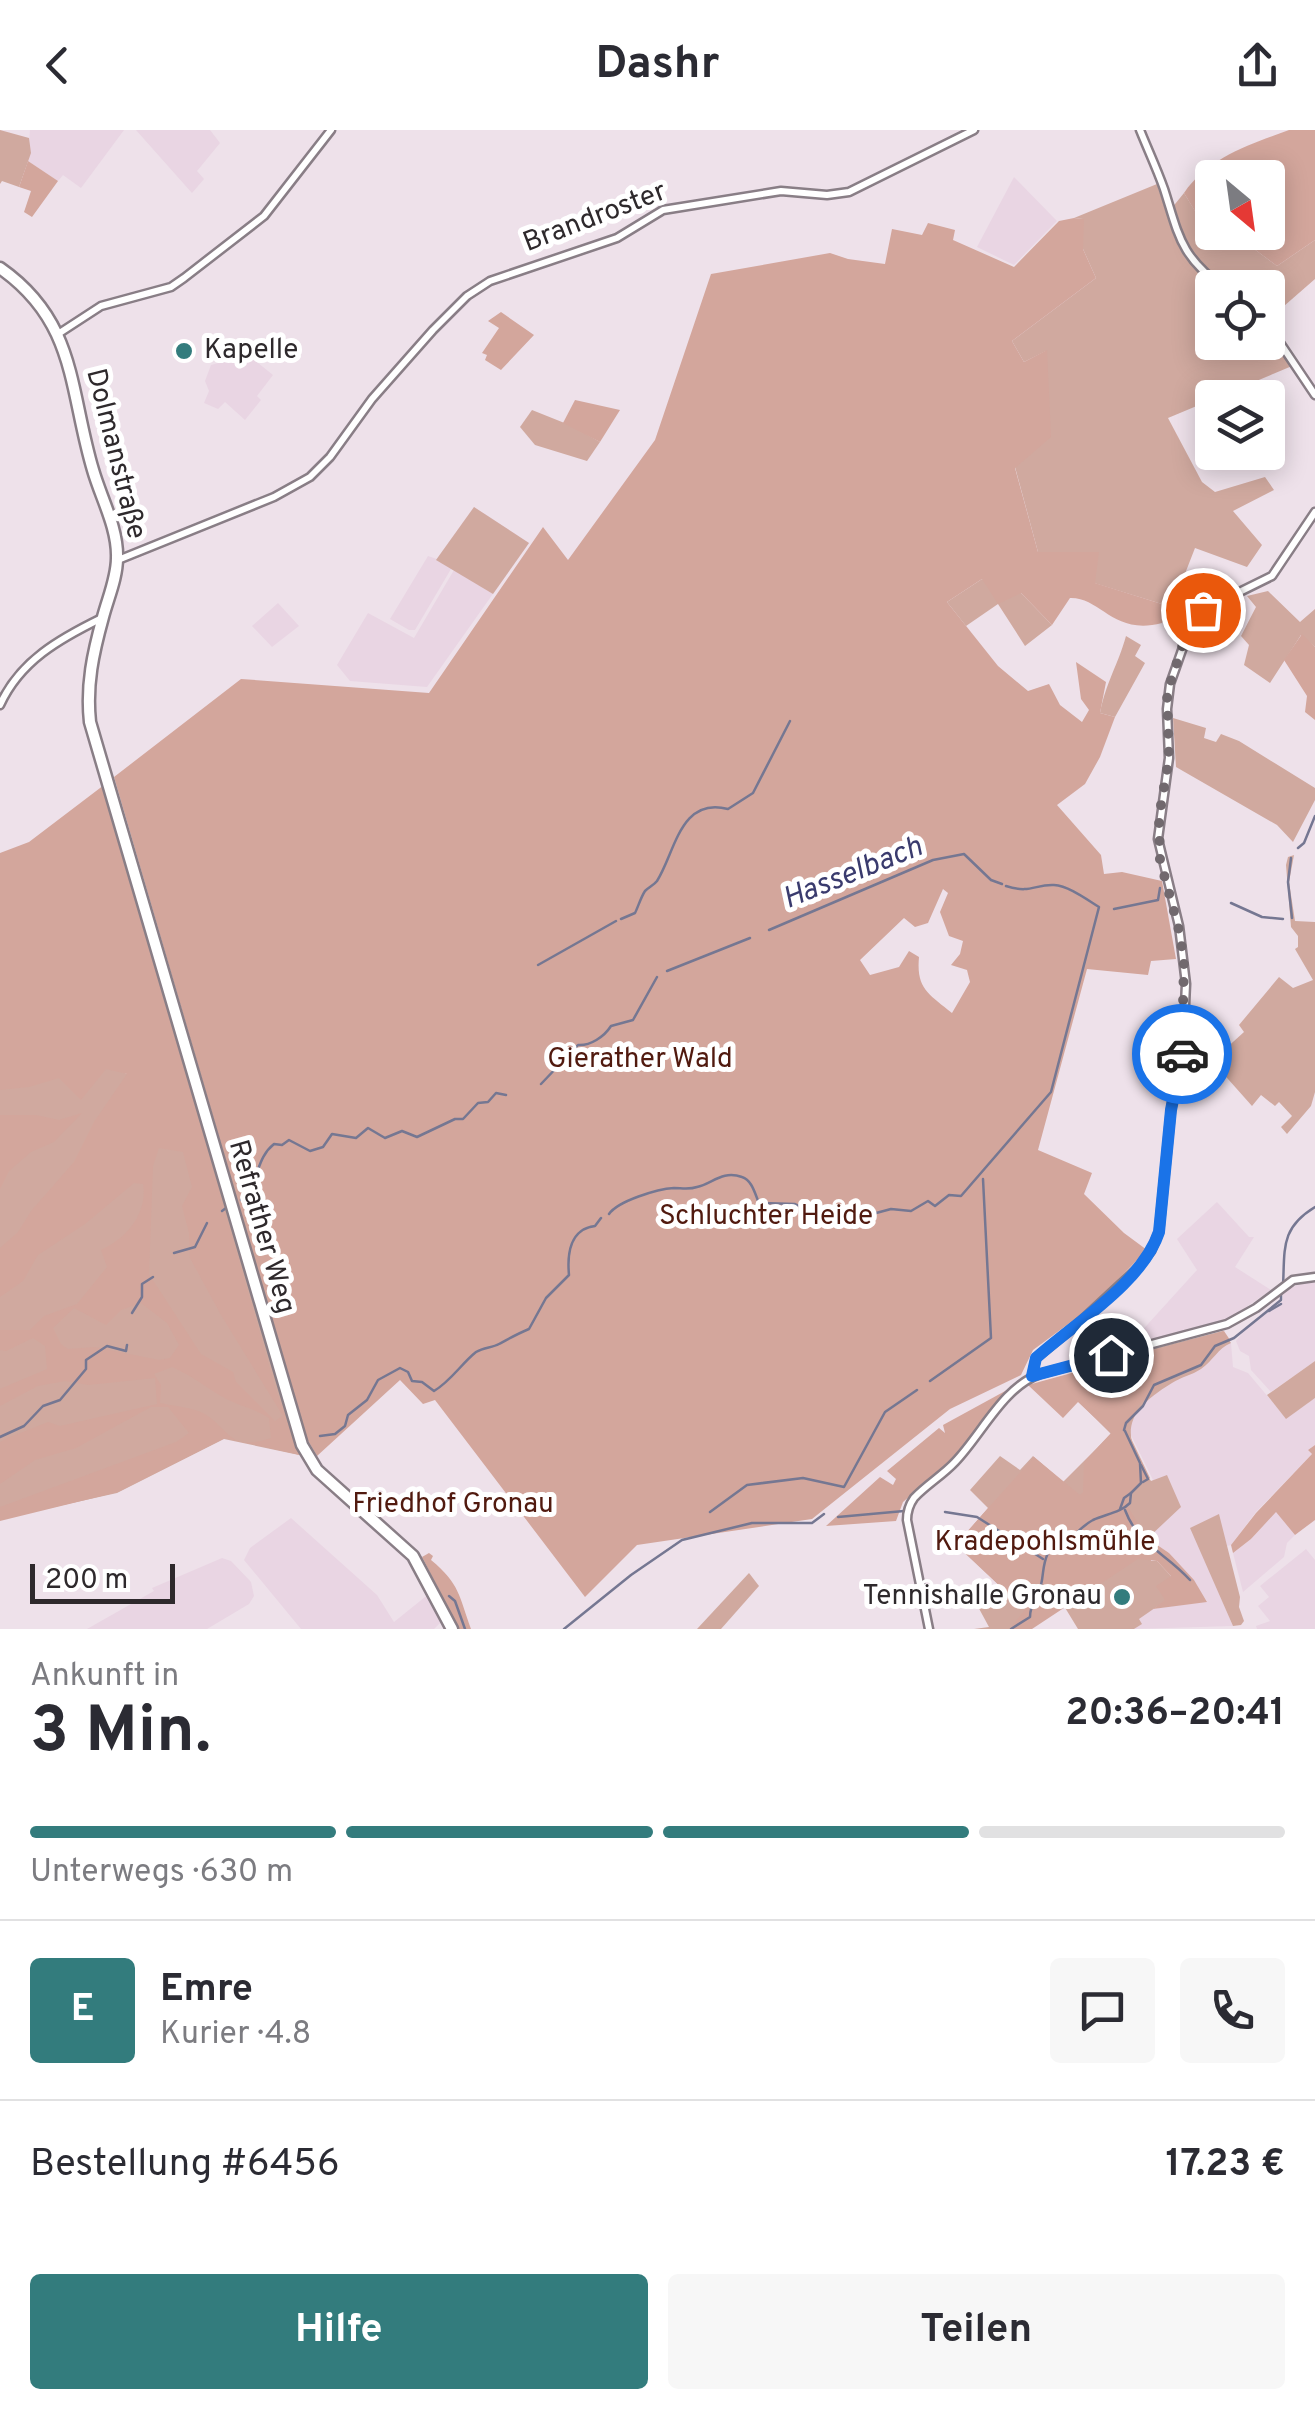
<!DOCTYPE html>
<html lang="de">
<head>
<meta charset="utf-8">
<style>
	body { margin:0; font-family:Overpass,sans-serif; background:#f7f7f7; color:#2b2b33; height:100vh; display:flex; flex-direction:column; font-size:38px; white-space:nowrap }
	* { box-sizing:border-box; margin:0 }
	p { font-size:32px; color:#7c7c81 }
	.icon { flex:none; width:55px; height:55px; fill:none; stroke:currentColor; stroke-width:2; stroke-linecap:round; stroke-linejoin:round }
	.map { position:relative; height:1499px; overflow:hidden }
	.panel { display:flex; flex-direction:column; background:#fff; flex:1 }
	.panel>* { flex:none }
	.needle { width:65px; rotate:151deg }
	.fabs { position:absolute; left:1195px; top:30px; display:grid; gap:20px }
	.fabs a { display:grid; place-items:center; width:90px; height:90px; border-radius:10px; background:#fff; box-shadow:0 5px 25px #0003; font-size:50px }
	.scale { position:absolute; left:30px; bottom:25px; width:145px; box-sizing:border-box; padding-left:10px; border:5px solid #2e292c; border-top:0; font-size:28px; line-height:35px; white-space:nowrap; color:#2e292c; -webkit-text-stroke:8px #fff; paint-order:stroke }
	.pin { position:absolute; display:grid; place-items:center; width:85px; height:85px; color:#fff; margin:-42px; border:5px solid #fff; border-radius:50%; box-shadow:0 2px 10px #0007 }
	.courier { position:absolute; display:grid; place-items:center; width:100px; height:100px; margin:-50px; border:8px solid #1a73e8; border-radius:50%; background:#fff; color:#222; box-shadow:0 2px 12px #0007 }
	.headline em { font-style:normal; font-weight:700 }
	.headline div { display:flex; flex-direction:column-reverse }
	.headline { display:flex; align-items:center; justify-content:space-between; height:170px; padding:0 30px }
	h1 { font-size:65px; font-weight:700; line-height:75px }
	.bar { display:grid; grid-template-columns:repeat(4,1fr); gap:15px 10px; align-content:center; height:120px; padding:0 30px }
	.bar i { height:12px; border-radius:8px; background:#e1e1e2 }
	.bar .current { background:#337c7d }
	.bar p { grid-column:span 4 }
	.line { display:flex; align-items:center; gap:25px; padding:0 30px; border-top:2px solid #e1e1e2 }
	.line div { flex:1 }
	.round { display:grid; place-items:center; flex:none; width:105px; height:105px; border-radius:10px; background:#f7f7f7 }
	.primary-button { display:flex; gap:20px; margin-top:auto; padding:20px 30px }
	.primary-button a { flex:1; height:115px; border-radius:10px; background:#337c7d; color:#fff; font-size:40px; font-weight:700; line-height:115px; text-align:center }
	.primary-button a+a { background:#f7f7f7; color:#2b2b33 }
	header { display:flex; justify-content:space-between; align-items:center; height:130px; padding:0 30px; background:#fff; font-size:45px; font-weight:700 }
	.map>svg:first-child { display:block }
</style>
</head>
<body>
<header><svg class="icon" aria-label="back" viewBox="0 0 24 24"><path d="M15 5l-7 7 7 7"/></svg>Dashr<svg class="icon" aria-label="share" viewBox="0 0 24 24"><path d="M12 15V3M7 8l5-5 5 5M5 13v7h14v-7"/></svg></header>
<div class="map">
<svg width="1315" height="1499" viewBox="0 0 1315 1499">
	<rect width="100%" height="100%" fill="#eee1ea"/>
	<g fill="#e9d5e3">
		<polygon points="30,0 124,0 81,58 63,45 58,51 28,31"/>
		<polygon points="136,0 210,0 220,13 197,41 204,49 192,63"/>
		<polygon points="1014,47 1057,91 1014,135 977,117"/>
		<polygon points="238,217 273,245 257,266 261,270 245,290 225,272 218,279 204,273 209,261 205,251 211,235 225,231"/>
		<polygon points="474,377 529,413 427,557 350,551 337,535 368,483 414,508 454,440 451,439 415,500 409,500 390,489 428,426 437,429"/>
		<polygon points="278,473 299,496 272,517 252,496"/>
		<polygon points="1217,1072 1249,1107 1254,1107 1235,1137 1271,1160 1230,1188 1128,1216 1197,1140 1177,1109"/>
		<polygon points="1315,1152 1315,1231 1271,1262 1251,1240 1249,1226 1240,1221 1236,1211 1247,1197 1283,1171 1283,1162 1300,1154"/>
		<polygon points="1231,1213 1233,1237 1248,1243 1286,1288 1315,1268 1315,1315 1308,1320 1312,1324 1256,1382 1231,1415 1227,1416 1218,1385 1191,1398 1233,1496 1134,1499 1141,1494 1138,1489 1153,1479 1207,1471 1169,1423 1147,1408 1139,1362 1153,1350 1128,1299 1140,1278 1169,1249 1205,1235 1221,1216"/>
		<polygon points="1276,1381 1295,1405 1287,1413 1284,1427 1243,1462 1233,1423 1251,1409"/>
		<polygon points="291,1388 377,1465 394,1492 430,1463 443,1490 434,1499 301,1499 244,1430 250,1418"/>
		<polygon points="1306,1419 1315,1430 1315,1499 1257,1499 1256,1496 1270,1491 1258,1476 1269,1467 1260,1456"/>
		<polygon points="222,1428 231,1431 251,1452 254,1466 249,1474 207,1499 87,1499 154,1461 152,1458"/>
	</g>
	<g fill="#d0a99f">
		<polygon points="0,0 29,8 31,23 19,57 2,51 0,54"/>
		<path d="M1157,54C1173,100 1174,126 1216,157L1212,158V212H1268V200L1292,236L1168,288L1202,352L1215,362L1265,347L1274,360L1233,381L1262,415L1247,437L1195,418L1174,472L1165,475L1094,453L1098,422H1038L1015,337L1046,221L1024,232L1012,211L1096,148L1083,119V89L1074,88Z"/>
		<path d="M1184,63L1216,115L1238,107L1277,136L1315,110V149L1268,190V158C1256,157 1238,161 1227,156C1197,143 1182,108 1171,79Z"/>
		<polygon points="532,280 572,296 600,312 587,331 535,315 520,297"/>
		<polygon points="474,377 529,413 493,464 436,430"/>
		<polygon points="982,449 1021,463 1052,495 1025,516 998,474 966,496 947,472"/>
		<polygon points="1268,461 1300,492 1315,479 1315,517 1301,505 1270,553 1244,535 1249,515 1241,506 1256,477 1247,466"/>
		<path d="M1126,506L1141,515L1135,526L1145,533L1115,587L1100,583C1106,552 1118,535 1126,506Z"/>
		<polygon points="1173,588 1206,598 1204,608 1216,612 1221,604 1239,611 1315,658 1315,670 1293,712 1277,695 1176,637"/>
		<polygon points="1294,725 1289,752 1295,791 1315,792 1315,962 1311,976 1287,1004 1281,997 1292,986 1279,972 1275,976 1261,965 1252,976 1212,931 1244,902 1239,895 1279,847 1293,858 1313,850 1295,819 1298,817 1298,806 1291,797 1286,735 1288,727"/>
		<polygon points="0,901 193,966 299,1325 224,1309 117,1363 0,1389"/>
		<path d="M1223,1201L1231,1213C1218,1218 1213,1231 1201,1239C1192,1245 1181,1247 1172,1253C1123,1283 1120,1304 1151,1351L1167,1345L1181,1377L1148,1408L1151,1431H1157L1171,1446L1165,1471L1139,1489L1142,1494L1134,1499H1078L1064,1476L1015,1499H974L989,1497L976,1473L1003,1459L956,1415L988,1378L970,1360L1000,1326L1020,1340L1033,1326L1063,1352L1111,1304L1077,1270L1117,1228Z"/>
		<polygon points="1315,1231 1315,1268 1286,1289 1267,1265"/>
		<polygon points="1219,1384 1240,1467 1239,1477 1244,1491 1241,1495 1233,1496 1190,1398"/>
		<polygon points="749,1443 759,1456 721,1499 697,1499"/>
	</g>
	<g fill="#d3a69c" fill-rule="evenodd">
		<path d="M1289,0H1315V110L1277,136L1238,107L1216,116L1184,63C1209,27 1249,15 1289,0ZM1212,48H1268V102H1212Z"/>
		<polygon points="28,31 58,51 32,87 24,82 31,61 19,57"/>
		<path d="M1074,88L1084,89L1083,119L1096,148L1012,211L1024,232L1047,220L1051,307L1015,338L1038,422H1099L1095,453L1165,475L1174,472L1162,493C1113,506 1101,467 1070,468L1052,495L1021,463L998,474L982,449L947,472L998,536L1028,561L1049,554L1060,575L1082,592L1089,580L1081,569L1076,532L1106,552L1100,583L1115,587L1100,627L1085,654L1057,675L1101,725L1104,744L1122,742L1162,751L1176,829L1151,831L1148,845L1087,839L1038,1020L1092,1043L1084,1064L1124,1103L1147,1120L1090,1178L1033,1220L1021,1245L950,1279L812,1389L637,1415L585,1467L435,1270L423,1274L400,1250L317,1326L307,1309L114,647L241,549L429,563L543,397L568,430L655,310L711,144L830,123L848,129L885,134L892,99L922,105L928,93L955,100L953,110L1014,137L1059,91ZM943,759L948,763L940,782L949,806L963,811L960,824L951,835L967,840L970,852L952,883C929,864 916,859 919,827L909,821L899,837L870,845L860,830L904,788L915,797L928,793Z"/>
		<polygon points="501,182 534,205 501,240 485,230 487,225 482,223 499,198 488,191"/>
		<polygon points="575,270 620,280 600,312 563,293"/>
		<polygon points="1302,504 1315,517 1315,590 1305,582 1307,566 1284,530"/>
		<path d="M104,655L276,1260L300,1325L225,1308L118,1362L0,1391V1377L176,1312L189,1303L168,1277H151L76,1318L35,1330L0,1354V1312L5,1309L48,1292L60,1296L157,1274L155,1248L88,1255L65,1251L38,1256L0,1276V1259L47,1239L45,1216L33,1208L6,1221L0,1220V1200H30L44,1186L77,1174L107,1137L101,1120C127,1108 148,1083 143,1054L134,1053L85,1094L38,1125L23,1151L0,1167V1118L18,1102L31,1081L74,1032L94,992L127,944L106,939L81,970L59,948L29,957L0,960V723L29,712ZM159,1018L183,1022L192,1057L182,1076L189,1103L190,1128L221,1185L283,1286L275,1291L236,1252L233,1242L201,1224L149,1144L153,1036ZM141,1173L167,1193L179,1215L170,1228L159,1230L95,1217L68,1219L61,1214L53,1198L74,1178L106,1195L121,1180ZM172,1237C191,1245 205,1257 223,1267C238,1276 254,1278 269,1288L271,1308C232,1321 232,1304 208,1286C197,1278 174,1276 160,1273L161,1255L154,1244Z"/>
		<polygon points="82,983 54,1012 31,1022 9,1041 0,1059 0,985 36,985 59,990"/>
		<polygon points="1224,1201 1230,1210 1217,1215 1203,1233 1168,1247 1139,1275 1126,1298 1150,1348 1128,1364 1126,1378 1128,1377 1147,1408 1169,1423 1194,1450 1207,1472 1153,1479 1165,1470 1156,1456 1171,1446 1157,1431 1138,1429 1032,1499 1010,1499 1029,1474 1023,1478 956,1414 1034,1327 1080,1365 1083,1362 1084,1332 1111,1303 1078,1272 1063,1288 1028,1255"/>
		<polygon points="1007,1260 959,1324 903,1372 896,1391 826,1396 880,1347 893,1355 896,1349 887,1341 939,1298 945,1303 943,1295"/>
		<polygon points="1315,1315 1315,1390 1295,1405 1276,1382 1251,1409 1233,1423 1231,1415 1256,1383 1312,1324 1308,1320"/>
		<path d="M429,1423L433,1426L431,1430C460,1454 459,1466 471,1499H459L422,1427Z"/>
	</g>
	<g fill="none" stroke-linecap="round" stroke-linejoin="round">
		<g stroke="#757792" stroke-width="2.5">
			<polyline points="1298,718 1304,713 1315,686"/>
			<polyline points="1291,728 1288,752 1292,788"/>
			<polyline points="1231,773 1262,787 1283,789"/>
			<polyline points="1114,779 1158,770 1160,758"/>
			<path d="M621,789L635,783C638,777 641,767 645,761C649,757 654,755 657,751C675,723 680,666 728,679L753,663L790,591"/>
			<polyline points="769,800 933,730 964,724 991,750 1002,754"/>
			<polyline points="538,835 616,791"/>
			<polyline points="667,841 750,808"/>
			<path d="M541,954L578,915C590,916 604,907 611,896L633,890L657,847"/>
			<path d="M241,1070C260,1052 255,1029 274,1014L282,1015L289,1010L310,1021L323,1017L332,1004L356,1008L368,998L385,1008L402,1001L417,1007L455,989H463L478,973L488,972L496,963L506,965"/>
			<polyline points="222,1081 226,1078"/>
			<path d="M609,1084C618,1071 657,1059 674,1058C681,1058 689,1060 697,1057C712,1054 722,1040 742,1047C752,1050 755,1064 759,1073L795,1074L819,1086L834,1085L859,1077"/>
			<path d="M865,1086L891,1079L911,1081L928,1071L935,1076L949,1065L961,1066L1051,962L1099,777C1086,769 1069,756 1054,755C1035,754 1031,764 1006,756"/>
			<polyline points="174,1123 195,1117 207,1093"/>
			<path d="M1283,1156C1285,1119 1280,1098 1315,1077"/>
			<polyline points="1269,1181 1281,1174"/>
			<polyline points="132,1183 142,1167 142,1154 153,1147"/>
			<polyline points="930,1251 991,1208 983,1049"/>
			<polyline points="1124,1300 1126,1293 1143,1276 1154,1255 1201,1235 1215,1216 1234,1208 1281,1170 1281,1163"/>
			<path d="M320,1306L335,1304L345,1296L348,1285L367,1270L378,1250L400,1238L408,1242L412,1251L422,1252L434,1261C451,1251 461,1234 476,1222C484,1217 492,1218 499,1214C510,1208 517,1204 529,1199L546,1168L569,1145C567,1124 570,1099 595,1096L601,1088"/>
			<polyline points="0,1307 24,1296 43,1276 60,1270 86,1239 86,1230 107,1216 126,1221 127,1215"/>
			<polyline points="1141,1335 1148,1349 1143,1352"/>
			<polyline points="1120,1379 1124,1368 1131,1363"/>
			<path d="M1125,1380C1138,1415 1166,1423 1190,1450"/>
			<polyline points="710,1382 747,1355 803,1348 844,1357 885,1282 917,1260"/>
			<polyline points="945,1382 977,1387 1043,1429"/>
			<polyline points="838,1387 904,1381"/>
			<polyline points="1068,1415 1075,1414 1079,1405"/>
			<polyline points="449,1466 455,1471 465,1499"/>
			<polyline points="564,1499 631,1445 682,1410 752,1393 812,1393 824,1384"/>
			<path d="M1011,1499L1030,1487C1030,1473 1038,1467 1041,1455C1044,1443 1042,1436 1048,1423C1073,1414 1074,1400 1093,1390C1106,1384 1120,1383 1130,1373L1131,1363L1141,1353L1140,1333L1125,1301"/>
		</g>
		<defs>
			<g id="minor">
				<path d="M1140,0C1148,20 1157,39 1164,59C1179,106 1180,126 1224,158"/>
				<polyline points="1268,195 1315,265"/>
				<polyline points="58,204 101,176 171,157 184,148 264,86 331,0"/>
				<polyline points="118,430 274,367 310,347 330,327 372,269 433,200 467,166 490,151 617,108 663,80 781,61 827,65 849,62 974,0"/>
				<path d="M0,575C20,531 59,509 102,488"/>
				<polyline points="1032,1247 1036,1228 1082,1190 1138,1138 1151,1121 1159,1102 1171,980 1183,917 1186,854 1179,796 1158,709 1169,628 1167,579 1170,554 1193,489 1203,480 1272,446 1315,382"/>
				<path d="M929,1499L907,1390C907,1382 909,1375 914,1368C926,1355 943,1345 955,1332C982,1304 1003,1257 1040,1244L1227,1194L1256,1178L1293,1150L1315,1147"/>
			</g>
			<path id="major" d="M0,138C77,192 69,260 93,340C101,368 118,398 117,428C117,448 108,468 103,487C93,523 86,555 90,592L302,1315L317,1340L413,1426L452,1499"/>
		</defs>
		<use href="#minor" stroke="#897e86" stroke-width="11"/>
		<use href="#major" stroke="#897e86" stroke-width="15"/>
		<use href="#minor" stroke="#fff" stroke-width="6"/>
		<use href="#major" stroke="#fff" stroke-width="10"/>
	</g>
	<g fill="none" stroke-linecap="round" stroke-linejoin="round">
		<polyline stroke="#71696e" stroke-width="10" stroke-dasharray="0 18" points="1182,924 1184,830 1178,796 1160,730 1159,687 1169,628 1167,563 1189,496 1203,480"/>
		<path stroke="#1a73e8" stroke-width="12" d="M1111,1225L1032,1246L1036,1228C1075,1193 1142,1153 1159,1102L1171,980L1182,924"/>
	</g>
	<g fill="#337c7d" stroke="#fff" stroke-width="4">
		<circle cx="184" cy="221" r="10"/>
		<circle cx="1122" cy="1467" r="10"/>
	</g>
	<g text-anchor="middle" dominant-baseline="central" stroke-width="10" stroke-linejoin="round" paint-order="stroke">
		<g font-size="28" fill="#2e292c" stroke="#fff">
			<text transform="translate(595 88) rotate(-21)">Brandroster</text>
			<text transform="translate(115 324) rotate(76)">Dolmanstraße</text>
			<text transform="translate(261 1097) rotate(74)">Refrather Weg</text>
		</g>
		<g font-size="28" fill="#2e292c" stroke="#fff" text-anchor="start">
			<text x="204" y="221">Kapelle</text>
			<text x="1102" y="1467" text-anchor="end">Tennishalle Gronau</text>
		</g>
		<g font-size="28" fill="#511a0f" stroke="#fff">
			<text x="640" y="930">Gierather Wald</text>
			<text x="766" y="1087">Schluchter Heide</text>
			<text x="453" y="1375">Friedhof Gronau</text>
			<text x="1045" y="1413">Kradepohlsmühle</text>
		</g>
		<g font-size="30" font-style="italic" fill="#3a3b6e" stroke="#fff">
			<text transform="translate(853 744) rotate(-22)">Hasselbach</text>
		</g>
	</g>
</svg>
<div class="fabs">
<a><svg class="needle" viewBox="-14 -14 28 28"><path d="M0-13l5 13h-10z" fill="#e53935"/><path d="M0 13l5-13h-10z" fill="#7c7c81"/></svg></a>
<a><svg class="icon" aria-label="locate" viewBox="0 0 24 24"><circle cx="12" cy="12" r="6"/><path d="M12 2v4M12 18v4M2 12h4M18 12h4"/></svg></a>
<a><svg class="icon" aria-label="layers" viewBox="0 0 24 24"><path d="M12 4l9 5-9 5-9-5zM3 14l9 5 9-5"/></svg></a>
</div>
<div class="scale">200 m</div>
<div class="pin" style="left:1203px;top:480px;background:#ea580c"><svg class="icon" aria-label="bag" viewBox="0 0 24 24"><path d="M5 8h14l-1 12H6zM9 8a3 3 0 0 1 6 0"/></svg></div>
<div class="pin" style="left:1111px;top:1225px;background:#1f2937"><svg class="icon" aria-label="home" viewBox="0 0 24 24"><path d="M3 11l9-7 9 7M6 9v11h12V9"/></svg></div>
<div class="courier" style="left:1182px;top:924px"><svg class="icon" aria-label="car" viewBox="0 0 24 24"><path d="M5 17H2v-5l4-1 3-4h7l3 4 3 1v5h-3M9 17h6M6 11h13"/><circle cx="7" cy="17" r="2"/><circle cx="17" cy="17" r="2"/></svg></div>
</div>
<section class="panel">
<div class="headline"><div><h1>3 Min.</h1><p>Ankunft in</p></div><em>20:36–20:41</em></div>
<div class="bar"><i class="current"></i><i class="current"></i><i class="current"></i><i></i><p>Unterwegs · 630 m</p></div>
<div class="line" style="height:180px"><b class="round" style="background:#337c7d;color:#fff">E</b><div><b>Emre</b><p>Kurier · 4.8</p></div><a class="round"><svg class="icon" aria-label="chat" viewBox="0 0 24 24"><path d="M4 5h16v11H9l-5 4z"/></svg></a><a class="round"><svg class="icon" aria-label="phone" viewBox="0 0 24 24"><path d="M5 4h4l2 5-3 2q2 4 5 5l2-3 5 2v4C11 20 4 13 5 4z"/></svg></a></div>
<div class="line" style="height:130px"><div>Bestellung #6456</div><b>17.23 €</b></div>
<div class="primary-button"><a>Hilfe</a><a>Teilen</a></div>
</section>
</body>
</html>
